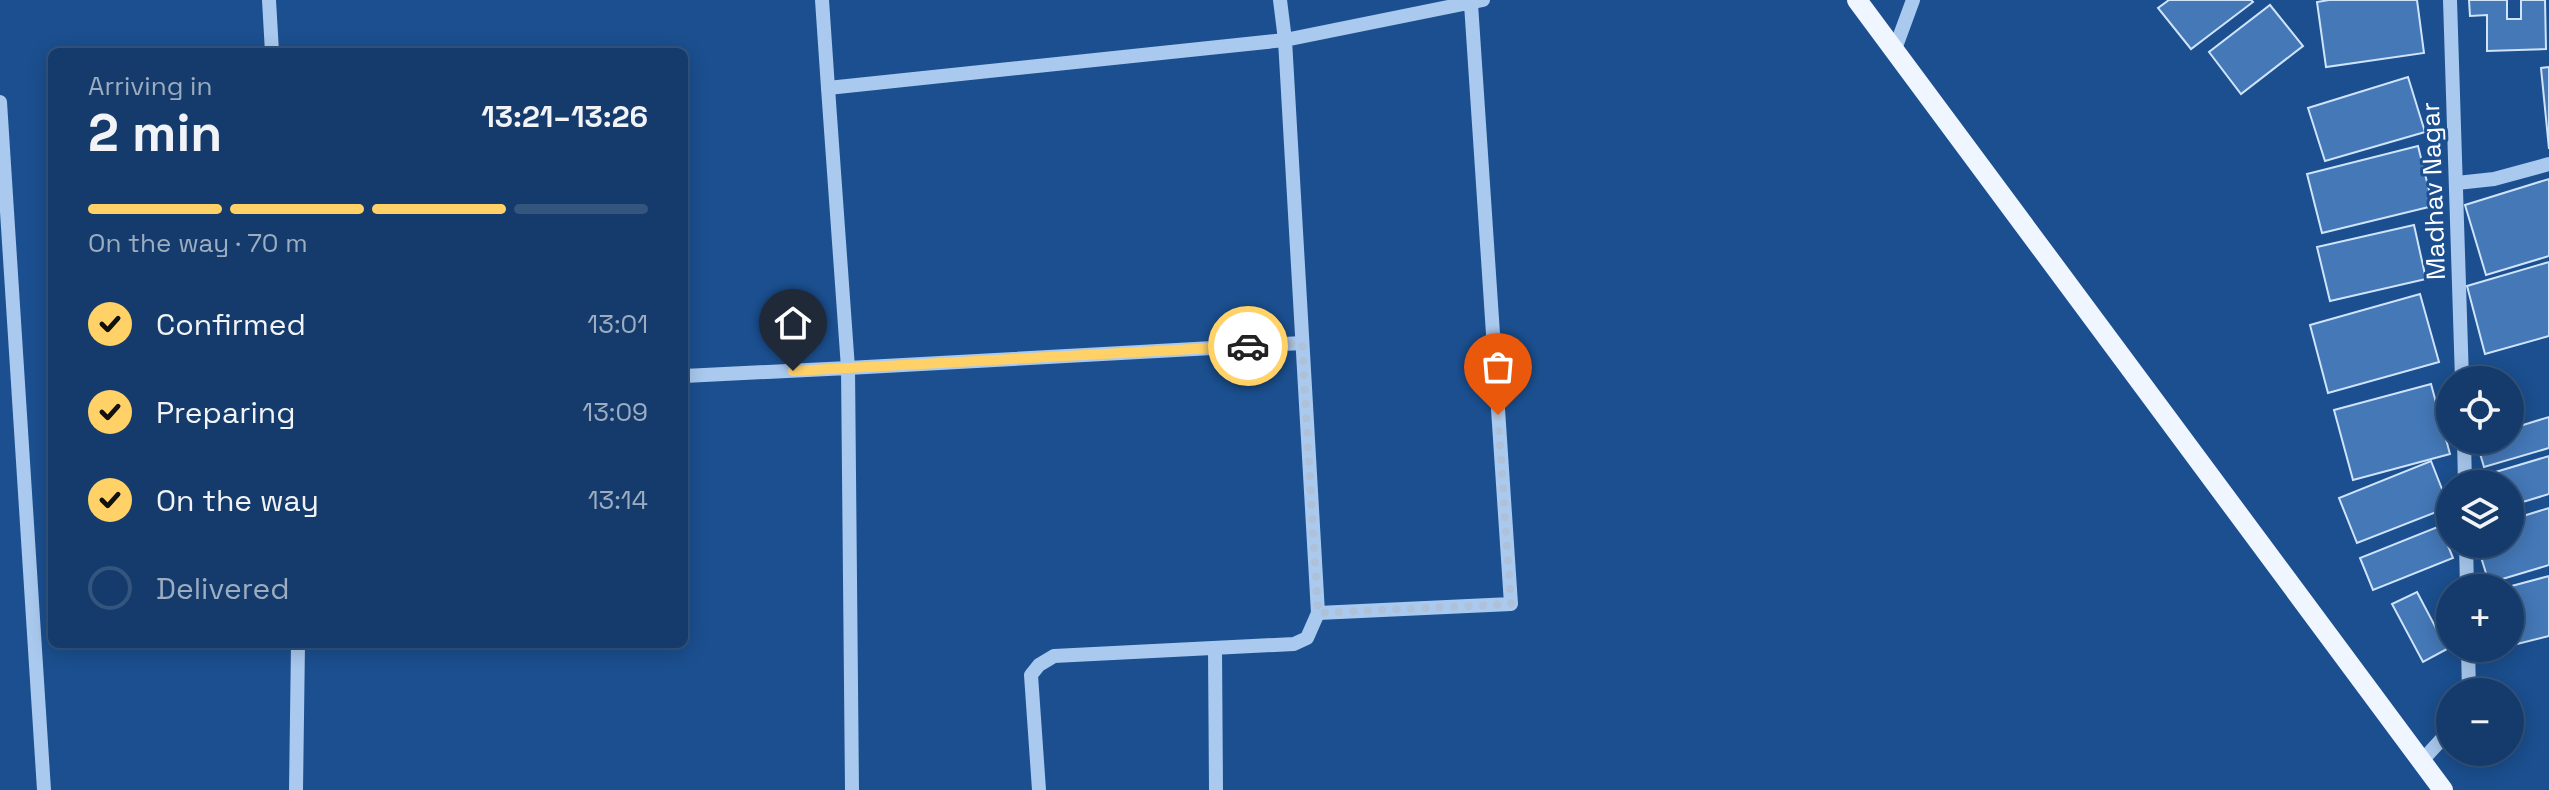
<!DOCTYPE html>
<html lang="en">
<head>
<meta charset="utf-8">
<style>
	body { margin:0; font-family:"Space Grotesk",sans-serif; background:#214673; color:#f1f3f6; height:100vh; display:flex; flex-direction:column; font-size:30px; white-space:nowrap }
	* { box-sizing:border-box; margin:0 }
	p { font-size:26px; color:#9dadc1 }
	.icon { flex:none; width:44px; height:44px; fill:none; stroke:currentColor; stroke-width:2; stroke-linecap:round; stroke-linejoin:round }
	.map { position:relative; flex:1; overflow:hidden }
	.side { position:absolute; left:48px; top:48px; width:640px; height:600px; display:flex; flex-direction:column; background:#143b6b; border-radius:12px; box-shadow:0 4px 20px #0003,0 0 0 2px #33557e }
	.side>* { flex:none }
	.controls { position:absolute; left:2436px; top:366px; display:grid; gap:16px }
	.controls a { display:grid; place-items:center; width:88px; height:88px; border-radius:50%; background:#143b6b; box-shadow:0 4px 20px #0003,0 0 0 2px #33557e; font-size:40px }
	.pin { position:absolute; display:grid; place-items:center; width:68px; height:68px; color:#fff; margin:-82px -34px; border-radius:50% 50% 50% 0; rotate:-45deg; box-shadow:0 0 8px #0007 }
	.pin .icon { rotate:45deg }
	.courier { position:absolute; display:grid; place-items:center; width:80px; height:80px; margin:-40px; border:6px solid #ffd166; border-radius:50%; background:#fff; color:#222; box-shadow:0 2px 10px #0007 }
	.overview em { font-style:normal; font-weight:700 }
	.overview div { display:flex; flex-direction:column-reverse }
	.overview { display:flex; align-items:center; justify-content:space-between; height:136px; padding:0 40px }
	h1 { font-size:52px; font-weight:700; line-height:60px }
	.bar { display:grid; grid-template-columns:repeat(4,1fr); gap:12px 8px; align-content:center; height:96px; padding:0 40px }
	.bar i { height:10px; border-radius:6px; background:#33557e }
	.bar .active { background:#ffd166 }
	.bar p { grid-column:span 4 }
	ol { padding:0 40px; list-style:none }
	li { display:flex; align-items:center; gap:24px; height:88px }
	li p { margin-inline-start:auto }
	li .icon { padding:8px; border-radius:50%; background:#ffd166; color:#111; stroke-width:4 }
	li:last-child { color:#9dadc1 }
	li i { width:44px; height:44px; border:4px solid #33557e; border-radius:50% }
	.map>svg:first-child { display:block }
</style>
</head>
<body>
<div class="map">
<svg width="2549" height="790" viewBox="0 0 2549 790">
	<rect width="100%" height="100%" fill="#1b4f8f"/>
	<g fill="#4478b7" stroke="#cfe3fa" stroke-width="2">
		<polygon points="2169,0 2251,0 2253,2 2191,49 2158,8"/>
		<polygon points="2329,0 2417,0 2424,53 2326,67 2317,2"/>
		<polygon points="2469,0 2507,0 2507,19 2521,19 2521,0 2545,0 2546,49 2487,51 2487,15 2470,16"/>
		<polygon points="2270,5 2303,46 2241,94 2209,52"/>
		<polygon points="2549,67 2549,149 2541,68"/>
		<polygon points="2408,77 2425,132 2325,161 2308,108"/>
		<polygon points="2418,146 2433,206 2322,233 2307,174"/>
		<polygon points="2549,179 2549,256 2486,275 2465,205"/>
		<polygon points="2414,225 2426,279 2330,301 2317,247"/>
		<polygon points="2549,262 2549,336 2485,354 2467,286"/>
		<polygon points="2420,294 2439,362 2328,393 2310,325"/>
		<polygon points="2431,384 2450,454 2353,480 2334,410"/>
		<polygon points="2549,417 2549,448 2484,467 2476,440 2510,440 2510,429"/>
		<polygon points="2549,456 2549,494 2510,506 2510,484 2473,484 2472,479"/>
		<polygon points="2431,461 2449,507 2357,543 2339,498"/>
		<polygon points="2549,508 2549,565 2489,583 2477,544 2510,544 2510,520"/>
		<polygon points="2440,526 2453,558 2373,590 2360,558"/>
		<polygon points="2549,576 2549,636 2513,645 2510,633 2510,588 2504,588"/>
		<polygon points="2417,592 2447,649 2423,662 2392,604"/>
	</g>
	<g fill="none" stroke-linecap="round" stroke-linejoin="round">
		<g stroke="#a9c9ee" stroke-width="14">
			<polyline points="269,0 272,52"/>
			<polyline points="822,0 828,88 1285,40 1280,0"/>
			<polyline points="2450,0 2462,380"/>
			<polyline points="1471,4 1511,604 1318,613 1285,40 1483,0"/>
			<polyline points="1895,49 1913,0"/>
			<polyline points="828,88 848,368 1302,343"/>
			<polyline points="0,102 44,790"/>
			<polyline points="2457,183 2494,179 2549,164"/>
			<polyline points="684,376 848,368 852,790"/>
			<polyline points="2464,440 2465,484"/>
			<polyline points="2466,544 2467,588"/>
			<polyline points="1215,648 1216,790"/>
			<polyline points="2468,648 2469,692"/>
			<polyline points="2420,763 2450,730"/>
			<polyline points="296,790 298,644"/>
			<polyline points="1039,790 1031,675 1039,665 1054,656 1294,644 1307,638 1318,613"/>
		</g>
		<polyline stroke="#f0f6ff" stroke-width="20" points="1857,0 2443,790"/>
	</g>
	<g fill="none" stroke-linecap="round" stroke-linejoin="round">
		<polyline stroke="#afc1d8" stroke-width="8" stroke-dasharray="0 14.4" points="1248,346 1302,343 1318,613 1511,604 1498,415"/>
		<polyline stroke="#ffd166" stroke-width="10" points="793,371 1248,346"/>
	</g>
	<g text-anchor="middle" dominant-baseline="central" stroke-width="6" stroke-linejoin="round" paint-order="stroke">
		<g font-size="26" fill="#fff" stroke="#1b4f8f">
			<text transform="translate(2433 191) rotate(-92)">Madhav Nagar</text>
		</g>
	</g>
</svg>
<div class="controls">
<a><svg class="icon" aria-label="locate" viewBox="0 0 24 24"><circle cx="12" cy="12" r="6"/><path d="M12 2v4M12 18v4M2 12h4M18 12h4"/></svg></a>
<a><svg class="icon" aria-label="layers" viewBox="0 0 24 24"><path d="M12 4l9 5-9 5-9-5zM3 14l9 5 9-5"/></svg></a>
<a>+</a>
<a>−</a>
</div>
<div class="pin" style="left:1498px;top:415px;background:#ea580c"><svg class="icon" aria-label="bag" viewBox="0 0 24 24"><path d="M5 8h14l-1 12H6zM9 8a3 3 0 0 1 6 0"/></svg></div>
<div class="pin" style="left:793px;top:371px;background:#1f2937"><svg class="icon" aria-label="home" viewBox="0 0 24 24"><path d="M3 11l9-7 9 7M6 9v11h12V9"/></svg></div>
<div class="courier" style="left:1248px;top:346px"><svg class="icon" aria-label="car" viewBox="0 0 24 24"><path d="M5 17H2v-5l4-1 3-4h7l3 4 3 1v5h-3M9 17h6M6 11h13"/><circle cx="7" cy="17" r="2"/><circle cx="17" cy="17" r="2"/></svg></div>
<section class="side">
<div class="overview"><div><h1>2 min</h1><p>Arriving in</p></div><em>13:21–13:26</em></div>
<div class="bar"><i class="active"></i><i class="active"></i><i class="active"></i><i></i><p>On the way · 70 m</p></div>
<ol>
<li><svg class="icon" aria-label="check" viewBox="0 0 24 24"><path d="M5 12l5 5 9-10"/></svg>Confirmed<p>13:01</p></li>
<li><svg class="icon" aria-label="check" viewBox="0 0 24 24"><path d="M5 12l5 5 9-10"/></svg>Preparing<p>13:09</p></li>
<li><svg class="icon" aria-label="check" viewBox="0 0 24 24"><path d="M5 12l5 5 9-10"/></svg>On the way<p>13:14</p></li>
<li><i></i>Delivered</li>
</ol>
</section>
</div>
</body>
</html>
